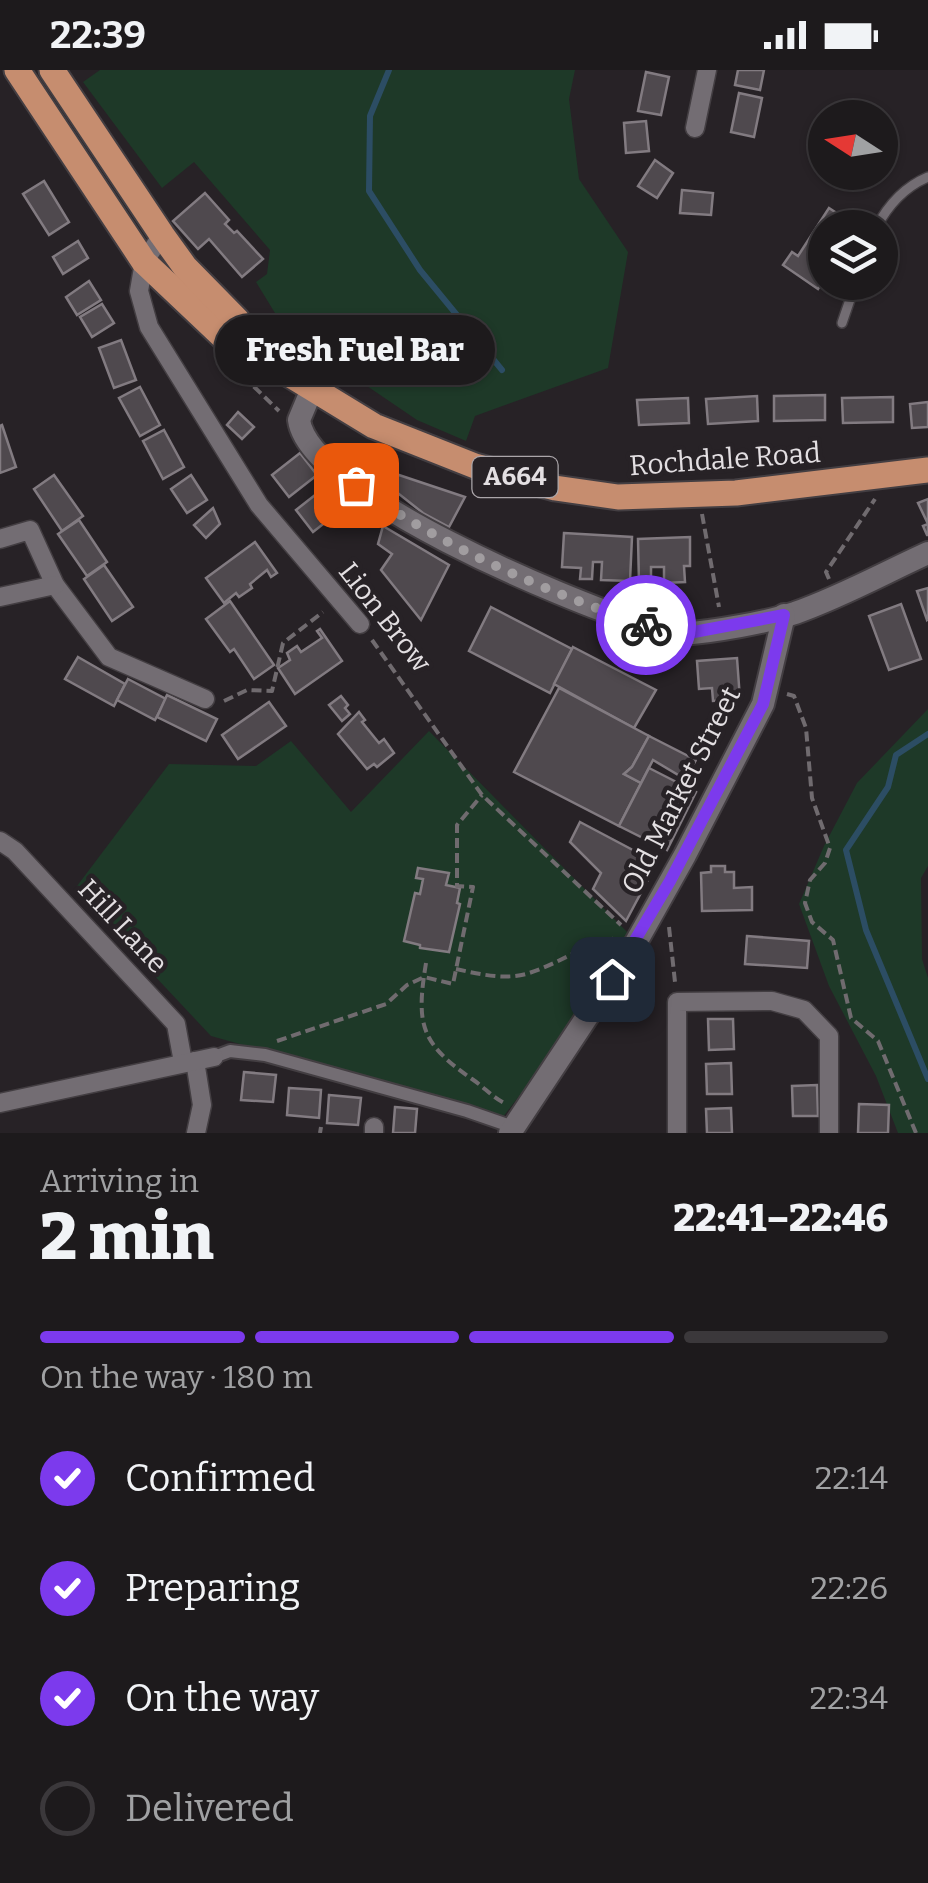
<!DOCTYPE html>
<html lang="en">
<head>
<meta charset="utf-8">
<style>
	body { margin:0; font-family:Bitter,serif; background:#2a2729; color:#f1f3f6; height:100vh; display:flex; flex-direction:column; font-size:38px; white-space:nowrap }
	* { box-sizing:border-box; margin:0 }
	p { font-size:32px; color:#a0a1a3 }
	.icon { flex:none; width:55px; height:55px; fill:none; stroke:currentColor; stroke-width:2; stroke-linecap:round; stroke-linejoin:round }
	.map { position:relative; height:1063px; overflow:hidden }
	.sheet { display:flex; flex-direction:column; background:#1d1a1c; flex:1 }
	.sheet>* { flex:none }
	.needle { width:65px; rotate:282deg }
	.fabs { position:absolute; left:808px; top:30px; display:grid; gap:20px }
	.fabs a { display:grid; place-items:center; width:90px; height:90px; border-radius:50%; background:#1d1a1c; box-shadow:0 2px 8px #0004,0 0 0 2px #3b383b; font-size:50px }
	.pin { position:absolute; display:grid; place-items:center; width:85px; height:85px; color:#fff; margin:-42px; border-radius:20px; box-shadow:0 5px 15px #0006 }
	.courier { position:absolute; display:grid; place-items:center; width:100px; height:100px; margin:-50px; border:8px solid #7c3aed; border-radius:50%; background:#fff; color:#222; box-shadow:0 2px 12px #0007 }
	.bubble { position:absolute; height:70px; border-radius:35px; background:#1d1a1c; box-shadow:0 2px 8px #0004,0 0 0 2px #3b383b; font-size:32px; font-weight:800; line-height:70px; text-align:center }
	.overview em { font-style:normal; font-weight:800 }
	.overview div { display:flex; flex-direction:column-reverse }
	.overview { display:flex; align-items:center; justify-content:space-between; height:170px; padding:0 40px }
	h1 { font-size:65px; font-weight:800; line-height:75px }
	.bar { display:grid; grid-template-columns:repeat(4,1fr); gap:15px 10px; align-content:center; height:120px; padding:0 40px }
	.bar i { height:12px; border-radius:8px; background:#3b383b }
	.bar .active { background:#7c3aed }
	.bar p { grid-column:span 4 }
	ol { padding:0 40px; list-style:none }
	li { display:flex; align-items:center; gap:30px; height:110px }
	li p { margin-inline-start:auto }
	li .icon { padding:10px; border-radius:50%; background:#7c3aed; color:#fff; stroke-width:4 }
	li:last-child { color:#a0a1a3 }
	li i { width:55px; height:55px; border:5px solid #3b383b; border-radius:50% }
	.status { display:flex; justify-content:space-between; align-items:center; height:70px; padding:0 50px; background:#1d1a1c; direction:ltr }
	.status svg { height:28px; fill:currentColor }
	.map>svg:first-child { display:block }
</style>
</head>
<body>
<div class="status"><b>22:39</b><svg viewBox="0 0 49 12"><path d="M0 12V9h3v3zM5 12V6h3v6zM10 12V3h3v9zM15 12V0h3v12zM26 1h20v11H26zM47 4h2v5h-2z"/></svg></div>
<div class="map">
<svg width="928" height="1063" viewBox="0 0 928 1063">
	<rect width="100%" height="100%" fill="#272226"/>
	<g fill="#1e3928">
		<polygon points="100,0 575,0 569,29 579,109 628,182 608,298 475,346 466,371 417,350 286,261 256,212 267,204 270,180 194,92 162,118 83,12"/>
		<polygon points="928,639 928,796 921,808 922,889 928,908 928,1063 898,1063 876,1006 829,916 799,834 824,776 857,713"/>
		<polygon points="429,661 629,864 634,876 503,1047 211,966 74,820 169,694 256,696 291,671 351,742"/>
	</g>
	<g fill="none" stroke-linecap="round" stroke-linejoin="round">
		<g stroke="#2c4d64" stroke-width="6">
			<polyline points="389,0 370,46 369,121 420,200 502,300"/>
			<polyline points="928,664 896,685 888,717 846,780 866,860 928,1009"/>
		</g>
	</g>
	<g fill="#4f494e" stroke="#827b81" stroke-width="2.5">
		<polygon points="738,0 764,0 760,20 735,15"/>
		<polygon points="646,2 669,7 661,45 638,41"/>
		<polygon points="739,23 762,28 754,67 731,62"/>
		<polygon points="646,51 649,81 626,83 624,53"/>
		<polygon points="655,90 673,103 657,128 638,116"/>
		<polygon points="44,111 69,152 49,165 23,124"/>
		<polygon points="682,120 713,123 711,145 680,143"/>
		<polygon points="205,123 229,150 225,154 234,163 237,161 263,189 242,207 209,169 198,179 173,151"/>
		<polygon points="829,138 858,157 825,158 825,208 818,219 783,195 792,182 798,186"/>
		<polygon points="78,171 88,188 63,204 53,187"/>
		<polygon points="89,211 101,230 77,245 66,227"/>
		<polygon points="102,234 114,253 92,267 80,247"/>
		<polygon points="121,270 136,310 114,318 99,278"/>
		<polygon points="140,317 160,355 140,366 119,328"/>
		<polygon points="825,325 825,350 774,351 774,326"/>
		<polygon points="757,326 758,351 708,354 706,329"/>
		<polygon points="893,327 893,352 843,353 842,328"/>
		<polygon points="688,328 689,353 639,355 637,330"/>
		<polygon points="928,332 928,357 912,358 910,334"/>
		<polygon points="238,342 254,357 242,369 227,355"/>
		<polygon points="2,355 16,397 0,403 0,356"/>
		<polygon points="164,360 184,397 163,409 143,371"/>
		<polygon points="341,380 378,398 465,427 449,457 423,443 375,405 338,387"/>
		<polygon points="300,383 317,405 289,427 272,405"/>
		<polygon points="54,405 83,446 62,461 34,419"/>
		<polygon points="191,405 207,430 187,443 171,419"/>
		<polygon points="324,418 341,440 313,462 296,440"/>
		<polygon points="928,429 928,465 927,465 923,456 928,454 918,433"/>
		<polygon points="213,438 220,454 206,468 194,455"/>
		<polygon points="79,450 107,492 87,506 58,464"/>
		<polygon points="383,456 449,495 421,550 381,500 392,484 378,474"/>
		<polygon points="564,463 632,467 630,511 601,510 602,492 593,492 592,509 580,509 581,498 562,497"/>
		<polygon points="690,467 690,496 684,496 685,512 664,513 664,497 651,497 651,513 639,513 638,469"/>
		<polygon points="255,472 277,503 271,507 267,500 250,514 252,518 239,527 236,523 224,533 206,508"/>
		<polygon points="104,495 133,537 112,551 84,509"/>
		<polygon points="928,518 928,549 927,550 917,521"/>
		<polygon points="230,531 274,595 254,609 234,579 230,582 206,549"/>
		<polygon points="901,534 921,589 889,600 869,546"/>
		<polygon points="491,537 572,579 550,623 469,581"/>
		<polygon points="320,559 342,591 295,624 278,598 290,590 287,583 297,576 301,582 322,568 317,561"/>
		<polygon points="573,577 656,620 634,658 554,614"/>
		<polygon points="78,587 125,614 114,636 65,609"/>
		<polygon points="737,588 740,629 713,631 712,618 699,619 697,591"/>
		<polygon points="128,609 166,629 155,650 117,630"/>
		<polygon points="559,618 649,666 632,697 624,704 641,713 619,756 514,702"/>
		<polygon points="167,625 217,649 206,671 157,647"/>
		<polygon points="341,626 348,635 345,638 350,644 342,651 329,635"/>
		<polygon points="269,632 286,656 238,689 222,665"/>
		<polygon points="359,642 365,650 362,652 379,673 384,669 394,683 377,697 374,694 367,699 338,664"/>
		<polygon points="649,666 696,690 685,709 653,690 641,713 624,704 632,697"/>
		<polygon points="649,698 696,722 667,780 619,756"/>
		<polygon points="580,752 646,787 640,798 651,804 626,851 593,819 601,803 570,772"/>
		<polygon points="711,796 725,796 725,802 734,802 734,818 752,817 752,840 702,841 701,803 711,802"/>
		<polygon points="418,798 449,803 446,815 460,818 457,833 460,834 449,882 420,878 420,875 404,871 415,823 420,824 423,809 416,808"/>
		<polygon points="747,866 809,871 807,898 745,894"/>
		<polygon points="708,949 733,949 734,979 709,980"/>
		<polygon points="731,993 732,1024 707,1024 706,994"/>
		<polygon points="244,1002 276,1005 273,1032 241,1030"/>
		<polygon points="817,1015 818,1046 793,1046 792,1016"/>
		<polygon points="289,1018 321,1020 319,1048 287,1045"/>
		<polygon points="329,1025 361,1028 358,1055 327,1053"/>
		<polygon points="859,1034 889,1035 888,1063 858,1063"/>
		<polygon points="395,1037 417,1039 415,1063 393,1063"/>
		<polygon points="731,1038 732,1063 707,1063 706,1039"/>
	</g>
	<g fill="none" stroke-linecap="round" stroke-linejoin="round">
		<defs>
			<g id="service">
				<path d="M876,158C888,135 904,117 928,107"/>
				<polyline points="842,253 856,212"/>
			</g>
			<polyline id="pedestrian" points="214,987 230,981 265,985 467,1041 513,1057"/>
			<g id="minor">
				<polyline points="695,58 707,0"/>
				<polyline points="162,165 144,192 139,221 149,257 259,435 360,554"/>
				<polyline points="0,469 30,460 55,515 109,587 205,629"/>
				<polyline points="0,527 55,515"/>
				<polyline points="0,771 15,781 176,954 183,992"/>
				<polyline points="195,991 202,1035 196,1063"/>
				<polyline points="0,1033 214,987"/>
				<polyline points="374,1063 374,1057"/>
				<polyline points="677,1063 677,932 772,931 804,940 829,966 829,1063"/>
			</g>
			<g id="tertiary">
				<path d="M312,319L299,350C309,424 571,532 639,553C652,557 669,566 683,564C716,561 764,553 795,543C841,527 884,503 928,483"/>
				<polyline points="510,1063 634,876 685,785 763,634 784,545"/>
			</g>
			<g id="primary">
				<polyline points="17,0 144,192 237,280 256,284 374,356 475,396 555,418 618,427 736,423 928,400"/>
				<polyline points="52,0 162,165 185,197 237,250 256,284"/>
			</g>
		</defs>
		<use href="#service" stroke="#433e42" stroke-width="12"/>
		<use href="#pedestrian" stroke="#433e42" stroke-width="16"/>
		<use href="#minor" stroke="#433e42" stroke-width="21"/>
		<use href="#tertiary" stroke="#433e42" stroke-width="26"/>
		<use href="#primary" stroke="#433e42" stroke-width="29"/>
		<g stroke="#706b6f" stroke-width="4" stroke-dasharray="10 5" stroke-linecap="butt">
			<polyline points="243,306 279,341"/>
			<polyline points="702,444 719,537"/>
			<polyline points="829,509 826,502 875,429"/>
			<polyline points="372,570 482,725 621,855"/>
			<polyline points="787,624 794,626 806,658 812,728 830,778 825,793 810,810 805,833 812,852 833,870 851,948 878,971 916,1063"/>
			<polyline points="224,631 247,620 272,621 283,573 323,542"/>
			<polyline points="669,857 675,912"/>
			<path d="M426,893C416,954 420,973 472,1009C484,1017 491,1026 504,1033"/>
			<path d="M456,899C479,904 503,910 526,904C556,895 582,876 613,868"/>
			<polyline points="277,971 386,934 407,915 424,907 453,914 473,817 457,816 457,755 482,725"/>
			<polyline points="320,1063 321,1057"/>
		</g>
		<use href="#service" stroke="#736d73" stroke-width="9"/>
		<use href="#pedestrian" stroke="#736d73" stroke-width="12"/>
		<use href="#minor" stroke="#736d73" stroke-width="18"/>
		<use href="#tertiary" stroke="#736d73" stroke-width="22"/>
		<use href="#primary" stroke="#c68d6f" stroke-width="25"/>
	</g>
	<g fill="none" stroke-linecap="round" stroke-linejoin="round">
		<path stroke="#a19da0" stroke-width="10" stroke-dasharray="0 18" d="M356,415C436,474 552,525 646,555"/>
		<polyline stroke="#7c3aed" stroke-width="12" points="612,909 670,811 763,634 784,545 678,565 646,555"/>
	</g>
	<g text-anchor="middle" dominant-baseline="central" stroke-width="9" stroke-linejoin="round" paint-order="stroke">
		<rect fill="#272226" stroke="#aba6aa" stroke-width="2.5" x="472.5" y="387" width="85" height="40" rx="8"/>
		<g font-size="25" font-weight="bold" fill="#e3dfe2">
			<text x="515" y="407">A664</text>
		</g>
		<g font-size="28" fill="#e3dfe2" stroke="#272226">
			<text transform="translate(725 389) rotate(-4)">Rochdale Road</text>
			<text transform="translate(385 547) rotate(52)">Lion Brow</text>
			<text transform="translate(681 720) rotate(-63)">Old Market Street</text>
			<text transform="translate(123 856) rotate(47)">Hill Lane</text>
		</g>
	</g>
</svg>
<div class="fabs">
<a><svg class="needle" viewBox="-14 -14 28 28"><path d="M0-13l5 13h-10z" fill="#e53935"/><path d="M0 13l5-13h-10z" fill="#a0a1a3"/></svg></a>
<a><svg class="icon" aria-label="layers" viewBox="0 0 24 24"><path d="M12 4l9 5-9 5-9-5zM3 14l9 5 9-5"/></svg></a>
</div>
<div class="pin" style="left:356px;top:415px;background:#ea580c"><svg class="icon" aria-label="bag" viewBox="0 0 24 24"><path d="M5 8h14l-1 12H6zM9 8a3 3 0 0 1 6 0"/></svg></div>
<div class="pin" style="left:612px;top:909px;background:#1f2937"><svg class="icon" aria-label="home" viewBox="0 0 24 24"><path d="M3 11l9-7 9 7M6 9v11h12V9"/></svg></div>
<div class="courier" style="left:646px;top:555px"><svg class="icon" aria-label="bike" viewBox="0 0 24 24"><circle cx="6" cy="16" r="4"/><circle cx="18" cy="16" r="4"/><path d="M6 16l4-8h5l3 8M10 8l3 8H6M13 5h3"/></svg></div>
<div class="bubble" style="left:215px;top:245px;width:280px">Fresh Fuel Bar</div>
</div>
<section class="sheet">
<div class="overview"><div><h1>2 min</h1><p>Arriving in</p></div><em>22:41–22:46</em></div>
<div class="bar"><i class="active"></i><i class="active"></i><i class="active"></i><i></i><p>On the way · 180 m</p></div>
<ol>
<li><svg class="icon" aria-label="check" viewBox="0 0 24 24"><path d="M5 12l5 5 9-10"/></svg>Confirmed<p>22:14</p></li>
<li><svg class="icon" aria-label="check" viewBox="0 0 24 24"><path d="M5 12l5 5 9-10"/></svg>Preparing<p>22:26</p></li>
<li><svg class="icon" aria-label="check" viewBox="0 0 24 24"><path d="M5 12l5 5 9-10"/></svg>On the way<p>22:34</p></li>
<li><i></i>Delivered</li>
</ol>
</section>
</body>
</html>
